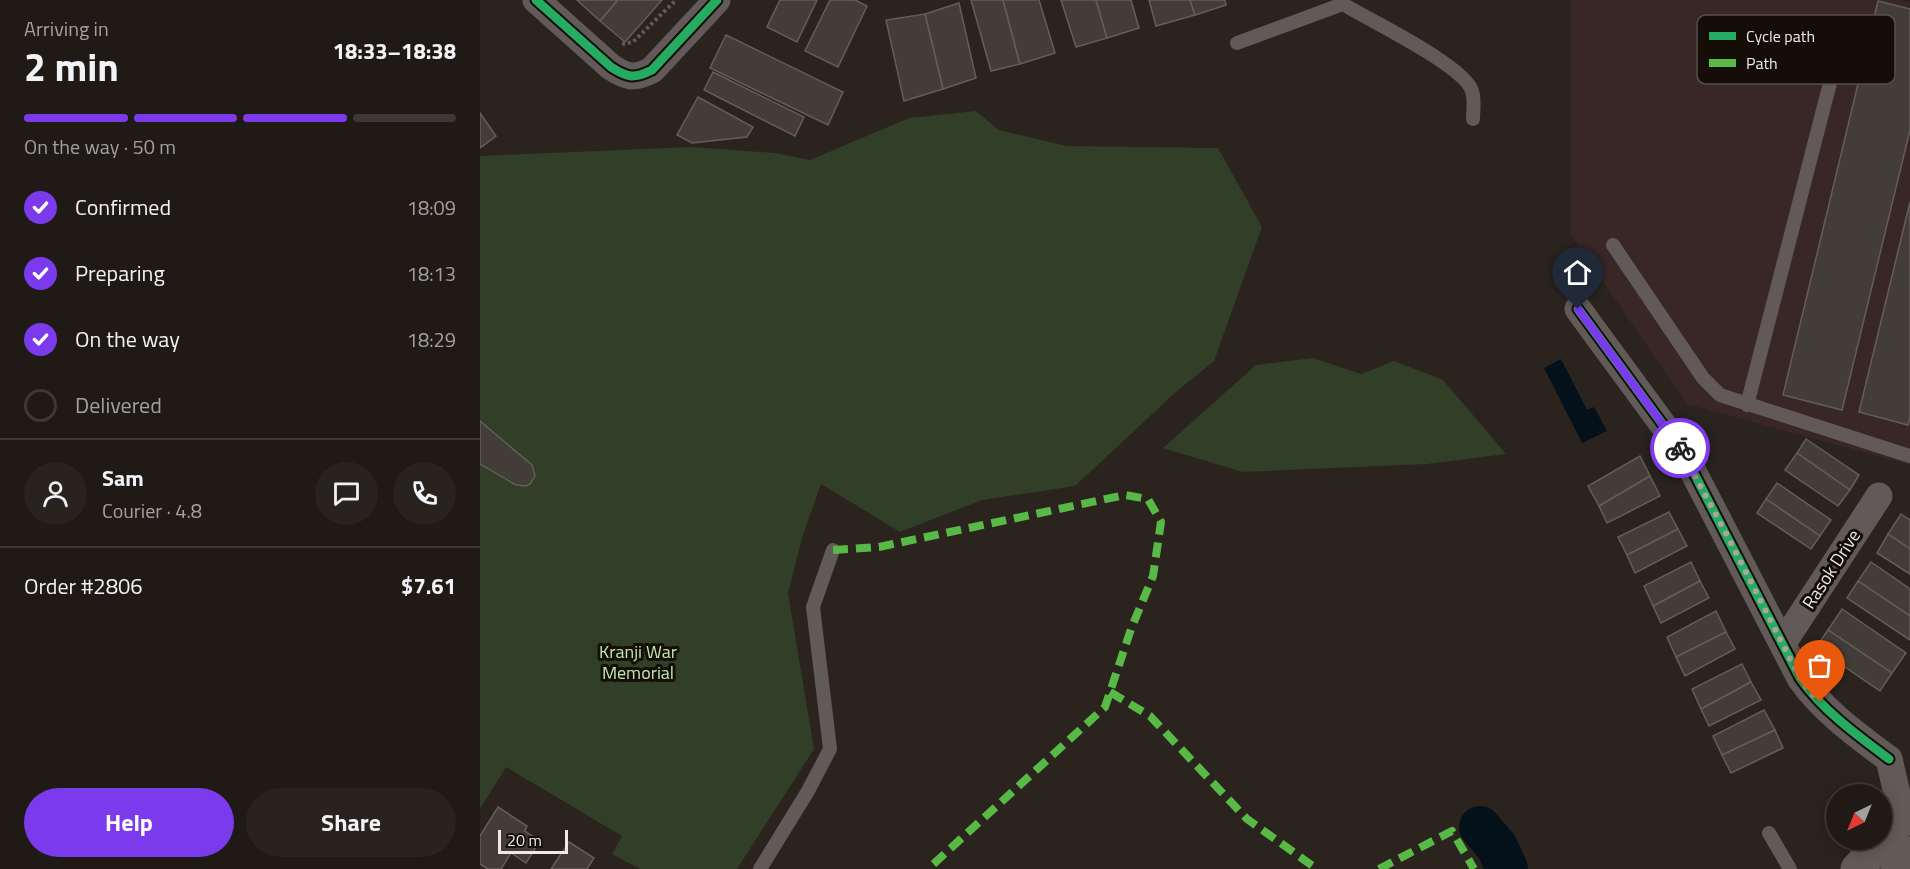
<!DOCTYPE html>
<html lang="en">
<head>
<meta charset="utf-8">
<style>
	body { margin:0; font-family:"Titillium Web",sans-serif; background:#28231f; color:#f1f3f6; height:100vh; display:flex; flex-direction:column; font-size:22px; white-space:nowrap }
	* { box-sizing:border-box; margin:0 }
	p { font-size:20px; color:#a2a1a1 }
	.icon { flex:none; width:33px; height:33px; fill:none; stroke:currentColor; stroke-width:2; stroke-linecap:round; stroke-linejoin:round }
	.map { position:relative; flex:1; overflow:hidden }
	.side { display:flex; flex-direction:column; background:#201a16; width:480px }
	.side>* { flex:none }
	.needle { width:39px; rotate:223deg }
	.fabs { position:absolute; left:1346px; top:784px; display:grid; gap:12px }
	.fabs a { display:grid; place-items:center; width:66px; height:66px; border-radius:50%; background:#201a16; box-shadow:0 3px 15px #0003,0 0 0 2px #3d3835; font-size:30px }
	.scale { position:absolute; left:18px; bottom:15px; width:70px; box-sizing:border-box; padding-left:6px; border:3px solid #f4e9e2; border-top:0; font-size:16px; line-height:21px; white-space:nowrap; color:#f4e9e2; -webkit-text-stroke:4px #140d08; paint-order:stroke }
	.pin { position:absolute; display:grid; place-items:center; width:51px; height:51px; color:#fff; margin:-62px -26px; border-radius:50% 50% 50% 0; rotate:-45deg; box-shadow:0 0 6px #0007 }
	.pin .icon { rotate:45deg }
	.courier { position:absolute; display:grid; place-items:center; width:60px; height:60px; margin:-30px; border:4px solid #7c3aed; border-radius:50%; background:#fff; color:#222; box-shadow:0 2px 8px #0007 }
	.headline em { font-style:normal; font-weight:700 }
	.headline div { display:flex; flex-direction:column-reverse }
	.headline { display:flex; align-items:center; justify-content:space-between; height:102px; padding:0 24px }
	h1 { font-size:39px; font-weight:700; line-height:45px }
	.bar { display:grid; grid-template-columns:repeat(4,1fr); gap:9px 6px; align-content:center; height:72px; padding:0 24px }
	.bar i { height:8px; border-radius:4px; background:#3d3835 }
	.bar .current { background:#7c3aed }
	.bar p { grid-column:span 4 }
	.line { display:flex; align-items:center; gap:15px; padding:0 24px; border-top:2px solid #3d3835 }
	.line div { flex:1 }
	.round { display:grid; place-items:center; flex:none; width:63px; height:63px; border-radius:32px; background:#28231f }
	ol { padding:0 24px; list-style:none }
	li { display:flex; align-items:center; gap:18px; height:66px }
	li p { margin-inline-start:auto }
	li .icon { padding:6px; border-radius:50%; background:#7c3aed; color:#fff; stroke-width:4 }
	li:last-child { color:#a2a1a1 }
	li i { width:33px; height:33px; border:3px solid #3d3835; border-radius:50% }
	.cta { display:flex; gap:12px; margin-top:auto; padding:12px 24px }
	.cta a { flex:1; height:69px; border-radius:36px; background:#7c3aed; color:#fff; font-size:24px; font-weight:700; line-height:69px; text-align:center }
	.cta a+a { background:#28231f; color:#f1f3f6 }
	main { display:flex; flex:1; min-height:0 }
	.map>svg:first-child { display:block }
</style>
</head>
<body>
<main>
<section class="side">
<div class="headline"><div><h1>2 min</h1><p>Arriving in</p></div><em>18:33–18:38</em></div>
<div class="bar"><i class="current"></i><i class="current"></i><i class="current"></i><i></i><p>On the way · 50 m</p></div>
<ol>
<li><svg class="icon" aria-label="check" viewBox="0 0 24 24"><path d="M5 12l5 5 9-10"/></svg>Confirmed<p>18:09</p></li>
<li><svg class="icon" aria-label="check" viewBox="0 0 24 24"><path d="M5 12l5 5 9-10"/></svg>Preparing<p>18:13</p></li>
<li><svg class="icon" aria-label="check" viewBox="0 0 24 24"><path d="M5 12l5 5 9-10"/></svg>On the way<p>18:29</p></li>
<li><i></i>Delivered</li>
</ol>
<div class="line" style="height:108px"><a class="round"><svg class="icon" aria-label="person" viewBox="0 0 24 24"><circle cx="12" cy="8" r="4"/><path d="M4 21q1-7 8-7t8 7"/></svg></a><div><b>Sam</b><p>Courier · 4.8</p></div><a class="round"><svg class="icon" aria-label="chat" viewBox="0 0 24 24"><path d="M4 5h16v11H9l-5 4z"/></svg></a><a class="round"><svg class="icon" aria-label="phone" viewBox="0 0 24 24"><path d="M5 4h4l2 5-3 2q2 4 5 5l2-3 5 2v4C11 20 4 13 5 4z"/></svg></a></div>
<div class="line" style="height:78px"><div>Order #2806</div><b>$7.61</b></div>
<div class="cta"><a>Help</a><a>Share</a></div>
</section>
<div class="map">
<svg width="1430" height="869" viewBox="0 0 1430 869">
	<rect width="100%" height="100%" fill="#2b231d"/>
	<polygon fill="#392626" points="1091,0 1417,0 1430,3 1430,465 1207,404 1091,235"/>
	<g fill="#313e28">
		<polygon points="496,111 519,130 587,146 738,148 782,227 734,361 697,391 595,486 502,500 420,532 341,484 322,538 308,593 334,749 257,869 160,869 132,854 142,836 26,767 0,809 0,156 211,147 295,153 330,160 429,118"/>
		<polygon points="833,358 881,374 914,361 963,380 1026,454 947,464 763,472 683,448 776,365"/>
	</g>
	<polygon fill="#04111a" points="1081,359 1107,410 1114,407 1127,431 1102,443 1064,368"/>
	<g fill="none" stroke-linecap="round" stroke-linejoin="round">
		<polyline stroke="#04111a" stroke-width="42" points="1000,827 1017,847 1027,869"/>
	</g>
	<g fill="#433d37" stroke="#655e58" stroke-width="1.5">
		<polygon points="97,0 138,0 120,21"/>
		<polygon points="138,0 182,0 145,42 120,21"/>
		<polygon points="300,0 337,0 317,42 287,27"/>
		<polygon points="350,0 375,0 387,6 358,67 325,51"/>
		<polygon points="491,0 523,0 540,64 511,71"/>
		<polygon points="523,0 559,0 575,53 540,64"/>
		<polygon points="581,0 616,0 627,38 596,47"/>
		<polygon points="616,0 651,0 659,28 627,38"/>
		<polygon points="669,0 710,0 715,15 676,26"/>
		<polygon points="710,0 745,0 746,5 715,15"/>
		<polygon points="1398,1 1430,9 1430,130 1362,410 1303,395"/>
		<polygon points="479,3 496,78 463,89 445,14"/>
		<polygon points="445,14 463,89 424,101 406,20"/>
		<polygon points="246,35 363,92 348,125 230,68"/>
		<polygon points="233,72 324,117 315,136 224,90"/>
		<polygon points="218,97 273,127 267,137 212,143 197,135"/>
		<polygon points="0,113 16,136 0,148"/>
		<polygon points="1430,202 1430,418 1428,425 1379,412"/>
		<polygon points="0,421 52,465 55,476 50,484 46,486 36,485 0,464"/>
		<polygon points="1326,439 1379,475 1370,490 1317,453"/>
		<polygon points="1317,453 1370,490 1358,506 1305,470"/>
		<polygon points="1160,456 1170,476 1119,506 1108,486"/>
		<polygon points="1170,476 1180,496 1127,523 1119,506"/>
		<polygon points="1297,483 1351,520 1340,536 1286,499"/>
		<polygon points="1286,499 1340,536 1331,549 1277,513"/>
		<polygon points="1189,512 1198,529 1147,555 1138,537"/>
		<polygon points="1421,514 1430,520 1430,549 1408,534"/>
		<polygon points="1198,529 1207,546 1155,573 1147,555"/>
		<polygon points="1408,534 1430,549 1430,574 1397,553"/>
		<polygon points="1211,562 1220,581 1173,606 1164,586"/>
		<polygon points="1391,562 1430,589 1430,616 1378,581"/>
		<polygon points="1220,581 1229,598 1181,623 1173,606"/>
		<polygon points="1378,581 1430,616 1430,640 1367,598"/>
		<polygon points="1362,609 1426,653 1412,673 1348,630"/>
		<polygon points="1236,611 1246,632 1196,657 1187,637"/>
		<polygon points="1348,630 1412,673 1400,691 1336,647"/>
		<polygon points="1246,632 1255,649 1205,676 1196,657"/>
		<polygon points="1262,664 1271,682 1221,709 1212,689"/>
		<polygon points="1271,682 1281,700 1229,726 1221,709"/>
		<polygon points="1284,710 1295,730 1242,755 1233,736"/>
		<polygon points="1295,730 1303,748 1251,773 1242,755"/>
		<polygon points="18,807 47,826 45,831 60,841 46,863 31,853 21,869 8,869 0,864 0,836"/>
		<polygon points="89,842 114,858 107,869 71,869"/>
	</g>
	<g fill="none" stroke-linecap="round" stroke-linejoin="round">
		<polyline stroke="#625b58" stroke-width="4" stroke-dasharray="3 3" stroke-linecap="butt" points="142,44 153,42 196,0"/>
		<g stroke="#625a59" stroke-width="14">
			<path d="M860,0L863,4C889,20 985,66 992,91C995,99 993,111 993,119"/>
			<polyline points="757,43 863,4"/>
			<polyline points="1133,245 1223,378 1240,395 1430,456"/>
			<polyline points="1267,405 1350,83"/>
			<polyline points="1289,833 1310,869"/>
			<polyline points="280,869 328,791 350,749 333,607 353,550"/>
		</g>
		<g stroke="#625a59" stroke-width="27">
			<path d="M56,0L131,67C148,78 154,79 172,70L237,0"/>
			<path d="M1098,309L1203,452L1320,678C1342,710 1378,736 1409,759"/>
			<polyline points="1303,643 1399,496"/>
			<polyline points="1409,759 1419,802 1415,828"/>
		</g>
		<g stroke="#645a58" stroke-width="33">
			<polyline points="1377,869 1430,810"/>
			<polyline points="1417,869 1430,853"/>
		</g>
		<g stroke="#58b947" stroke-width="8" stroke-dasharray="15 8" stroke-linecap="butt">
			<polyline points="353,550 399,547 645,495 668,499 681,522 673,576 651,629 625,707 448,869"/>
			<polyline points="630,692 670,716 767,819 837,869"/>
			<polyline points="899,869 972,831 994,869"/>
		</g>
		<defs>
			<g id="cycleway">
				<path d="M56,0L131,67C148,78 154,79 172,70L237,0"/>
				<path d="M1098,309L1203,452L1320,678C1342,710 1378,736 1409,759"/>
			</g>
		</defs>
		<use href="#cycleway" stroke="#140d08" stroke-width="13"/>
		<use href="#cycleway" stroke="#26ab63" stroke-width="9"/>
	</g>
	<g fill="none" stroke-linecap="round" stroke-linejoin="round">
		<polyline stroke="#aea49d" stroke-width="6" stroke-dasharray="0 10.8" points="1200,448 1250,541 1320,678 1329,691 1340,702"/>
		<polyline stroke="#7c3aed" stroke-width="8" points="1098,309 1200,448"/>
	</g>
	<g text-anchor="middle" dominant-baseline="central" stroke-width="6" stroke-linejoin="round" paint-order="stroke">
		<g font-size="18" fill="#f4e9e2" stroke="#140d08">
			<text transform="translate(1351 569) rotate(-57)">Rasok Drive</text>
		</g>
		<g font-size="18" fill="#bfe9ad" stroke="#140d08">
			<text x="158" y="651">Kranji War<tspan x="158" dy="21">Memorial</tspan></text>
		</g>
	</g>
	<rect x="1217" y="15" width="198" height="69" rx="9" fill="#140d08" stroke="#574f49" stroke-width="1.5"/>
	<rect x="1229" y="32" width="27" height="8" fill="#26ab63"/>
	<rect x="1229" y="59" width="27" height="8" fill="#58b947"/>
	<g font-size="16" fill="#f4e9e2">
		<text x="1266" y="42">Cycle path</text>
		<text x="1266" y="69">Path</text>
	</g>
</svg>
<div class="fabs">
<a><svg class="needle" viewBox="-14 -14 28 28"><path d="M0-13l5 13h-10z" fill="#e53935"/><path d="M0 13l5-13h-10z" fill="#a2a1a1"/></svg></a>
</div>
<div class="scale">20 m</div>
<div class="pin" style="left:1340px;top:702px;background:#ea580c"><svg class="icon" aria-label="bag" viewBox="0 0 24 24"><path d="M5 8h14l-1 12H6zM9 8a3 3 0 0 1 6 0"/></svg></div>
<div class="pin" style="left:1098px;top:309px;background:#1f2937"><svg class="icon" aria-label="home" viewBox="0 0 24 24"><path d="M3 11l9-7 9 7M6 9v11h12V9"/></svg></div>
<div class="courier" style="left:1200px;top:448px"><svg class="icon" aria-label="bike" viewBox="0 0 24 24"><circle cx="6" cy="16" r="4"/><circle cx="18" cy="16" r="4"/><path d="M6 16l4-8h5l3 8M10 8l3 8H6M13 5h3"/></svg></div>
</div>
</main>
</body>
</html>
